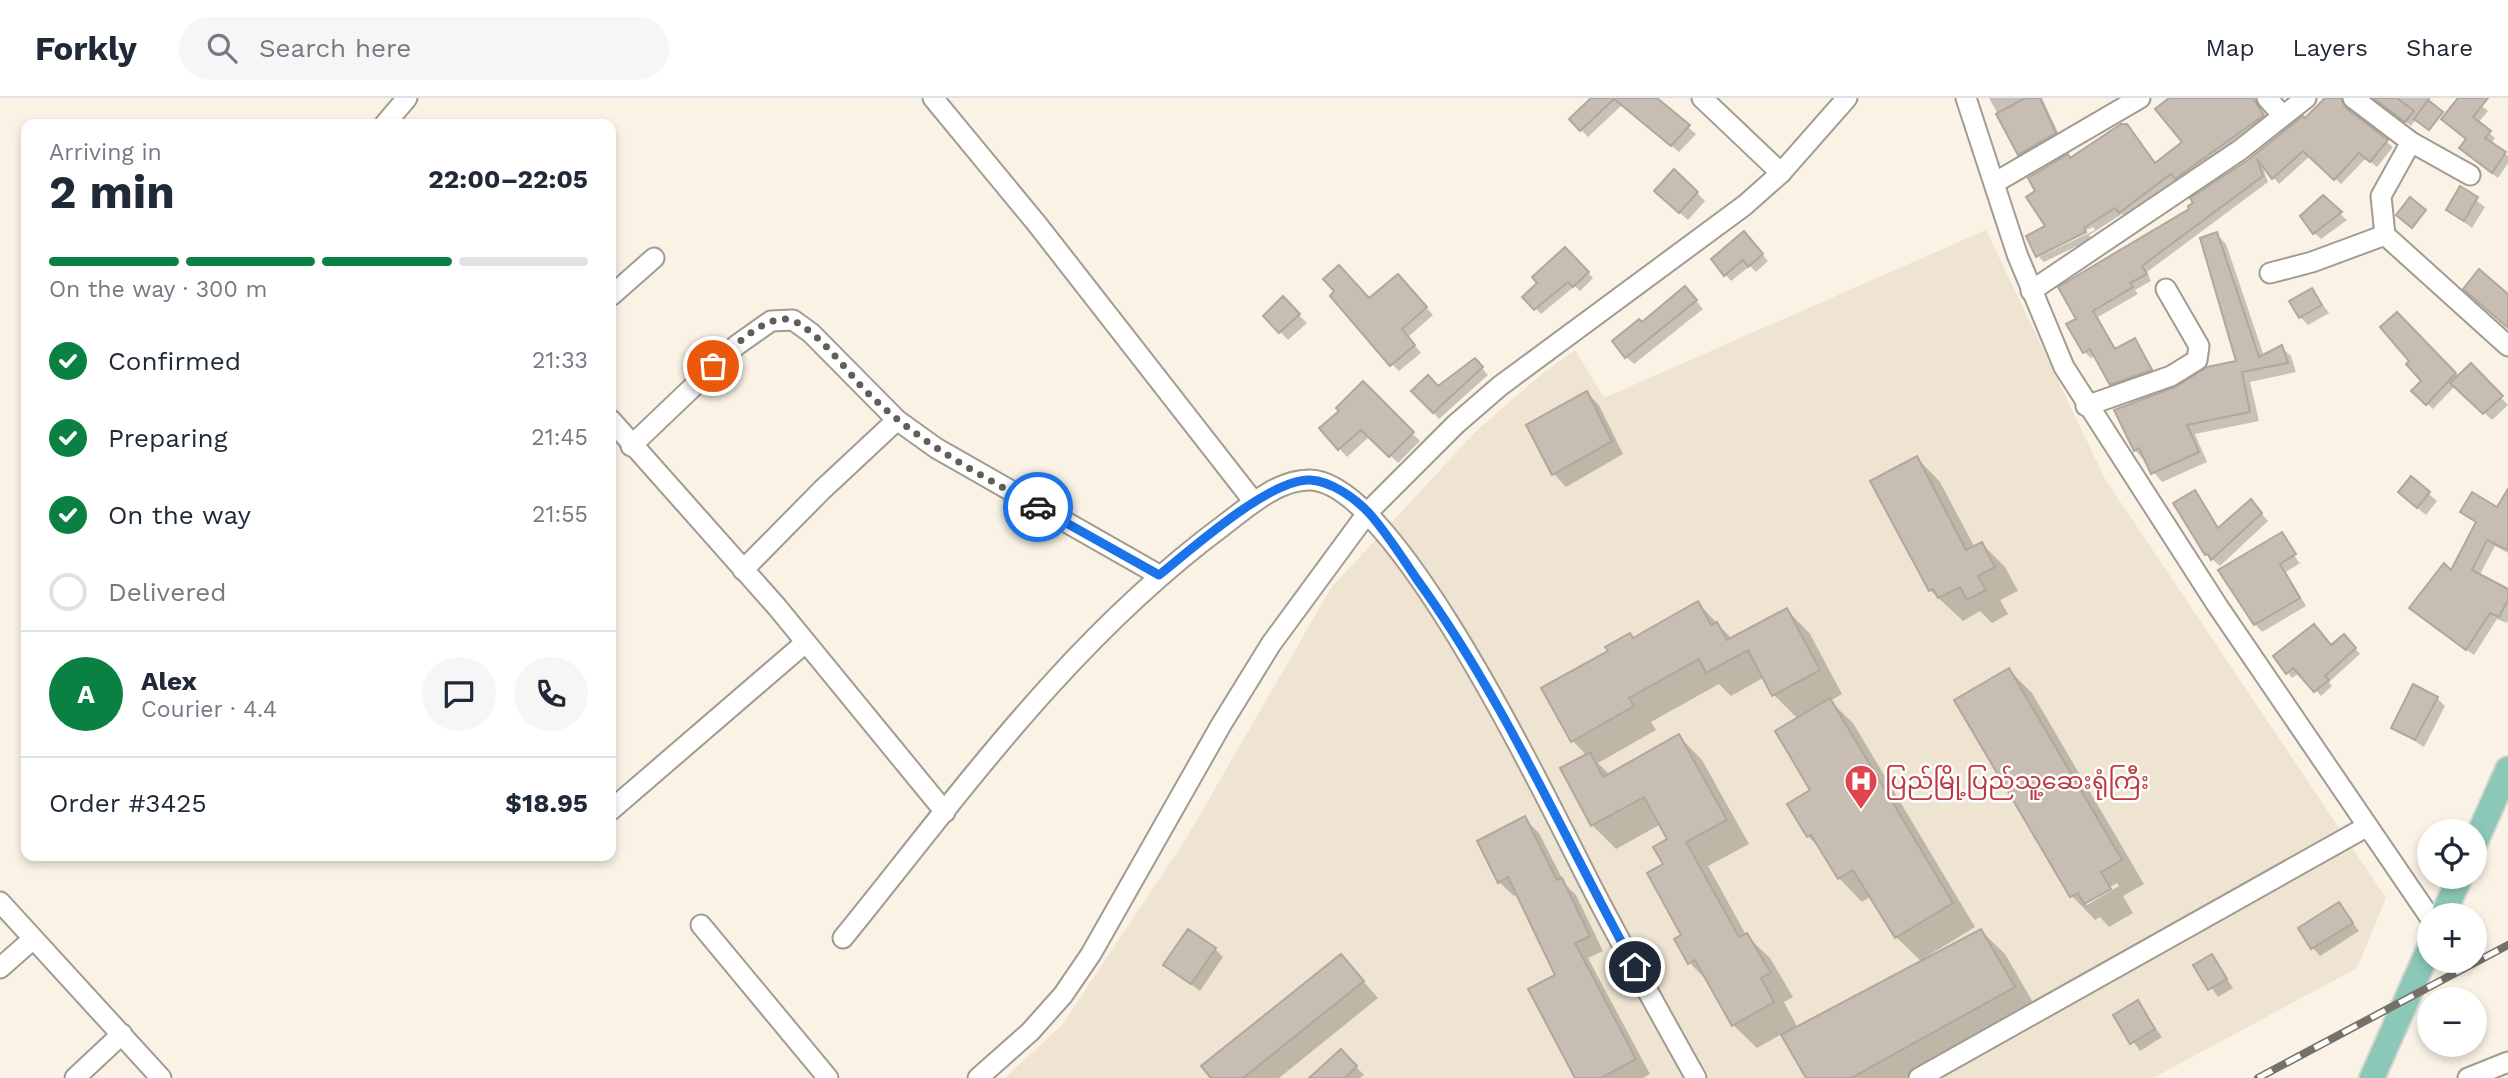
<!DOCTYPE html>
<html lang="en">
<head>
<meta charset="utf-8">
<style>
	body { margin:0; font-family:"Work Sans","Noto Sans Myanmar",sans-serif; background:#f6f6f7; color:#1f2937; height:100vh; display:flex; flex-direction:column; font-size:26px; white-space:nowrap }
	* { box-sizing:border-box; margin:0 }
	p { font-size:23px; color:#747a83 }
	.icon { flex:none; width:38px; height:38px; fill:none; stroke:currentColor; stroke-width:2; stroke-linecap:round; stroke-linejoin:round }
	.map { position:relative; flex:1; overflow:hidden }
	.drawer { position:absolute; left:21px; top:21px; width:595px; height:742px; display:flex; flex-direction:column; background:#fff; border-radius:14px; box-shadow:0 4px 10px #0003 }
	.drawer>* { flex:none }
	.fabs { position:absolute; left:2417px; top:721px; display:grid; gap:14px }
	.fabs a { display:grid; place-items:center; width:70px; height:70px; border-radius:50%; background:#fff; box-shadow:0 4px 10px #0003; font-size:35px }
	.pin { position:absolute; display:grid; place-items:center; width:60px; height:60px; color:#fff; margin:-30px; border:4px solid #fff; border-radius:50%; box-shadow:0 2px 7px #0007 }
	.courier { position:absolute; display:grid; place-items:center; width:70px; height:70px; margin:-35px; border:5px solid #1a73e8; border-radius:50%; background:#fff; color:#222; box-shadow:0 2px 9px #0007 }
	.headline em { font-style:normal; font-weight:700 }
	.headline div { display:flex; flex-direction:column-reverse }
	.headline { display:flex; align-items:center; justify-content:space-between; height:119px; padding:0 28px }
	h1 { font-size:46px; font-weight:700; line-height:52px }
	.bar { display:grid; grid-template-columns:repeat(4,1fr); gap:10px 7px; align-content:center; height:84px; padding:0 28px }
	.bar i { height:9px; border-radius:5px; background:#e0e1e3 }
	.bar .active { background:#0b8043 }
	.bar p { grid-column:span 4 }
	.line { display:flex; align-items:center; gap:18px; padding:0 28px; border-top:2px solid #e0e1e3 }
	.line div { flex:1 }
	.round { display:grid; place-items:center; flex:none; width:74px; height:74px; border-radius:37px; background:#f6f6f7 }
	ol { padding:0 28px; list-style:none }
	li { display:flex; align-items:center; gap:21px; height:77px }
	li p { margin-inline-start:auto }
	li .icon { padding:7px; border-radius:50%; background:#0b8043; color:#fff; stroke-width:4 }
	li:last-child { color:#747a83 }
	li i { width:38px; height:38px; border:4px solid #e0e1e3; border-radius:50% }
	header { display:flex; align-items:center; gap:42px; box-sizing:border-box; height:98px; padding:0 35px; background:#fff; border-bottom:2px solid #e0e1e3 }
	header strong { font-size:33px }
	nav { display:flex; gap:38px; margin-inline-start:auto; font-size:24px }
	.search { width:490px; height:63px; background:#f6f6f7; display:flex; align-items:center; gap:18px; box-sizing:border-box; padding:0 24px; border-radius:38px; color:#747a83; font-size:26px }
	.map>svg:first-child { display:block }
</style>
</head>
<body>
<header>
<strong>Forkly</strong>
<div class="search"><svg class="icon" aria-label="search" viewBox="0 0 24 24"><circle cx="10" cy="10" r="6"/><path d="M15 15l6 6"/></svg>Search here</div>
<nav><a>Map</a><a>Layers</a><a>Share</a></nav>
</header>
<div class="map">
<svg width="2508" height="980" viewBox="0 0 2508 980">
	<rect width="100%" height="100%" fill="#f9f2e5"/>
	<polygon fill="#eee4d1" points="1986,132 2105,381 2386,800 2357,870 2153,980 1005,980 1062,927 1187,739 1331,490 1477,332 1543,275 1575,252 1604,300"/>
	<g fill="#0003" fill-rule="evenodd">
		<polygon points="1592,0 1654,0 1696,36 1679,54 1622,7 1588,39 1571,21"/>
		<polygon points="1989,0 2042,0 2062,43 2027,63 2020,56"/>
		<polygon points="2187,0 2264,0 2261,11 2269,24 2183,86 2178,82 2126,120 2122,116 2089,137 2091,141 2044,164 2039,159 2095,132 2093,129 2037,156 2071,61 2156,67 2185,45"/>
		<polygon points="2327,0 2348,0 2346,7 2350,15 2393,49 2377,69 2366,60 2341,86 2310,58 2279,86 2261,65 2268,84 2147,174 2151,183 2135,192 2138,196 2098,219 2116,252 2135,242 2157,278 2117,292 2096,258 2091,260 2084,254 2079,221 2192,111 2305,23"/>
		<polygon points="2374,0 2431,0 2411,28"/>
		<polygon points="2460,0 2473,0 2488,13 2478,25 2495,40 2491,46 2508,58 2508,65 2498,80 2467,56 2468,42"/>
		<polygon points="2461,91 2485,109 2472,130 2448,112"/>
		<polygon points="1697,95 1705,103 1688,122 1664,101"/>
		<polygon points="2323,100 2347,122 2321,141 2314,135"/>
		<polygon points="2216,136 2226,146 2264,258 2281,249 2291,258 2296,274 2250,284 2259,323 2195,336 2207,364 2162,384 2135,352 2238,264"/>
		<polygon points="1750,142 1768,163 1756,174 1750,168 1731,183 1725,176"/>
		<polygon points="1565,151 1593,180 1580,193 1575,188 1541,216 1525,199"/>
		<polygon points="1405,186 1433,217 1408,239 1421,255 1399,273 1392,266"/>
		<polygon points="2312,192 2329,215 2308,227 2300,219"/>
		<polygon points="1692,198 1703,211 1634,266 1626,259 1642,227"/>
		<polygon points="1283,201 1307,225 1288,242 1265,218"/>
		<polygon points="2397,216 2459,279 2471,268 2508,307 2492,322 2455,288 2433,311 2414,293 2424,283 2412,263"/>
		<polygon points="1481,269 1488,277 1439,321 1414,293 1438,290"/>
		<polygon points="1363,286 1420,343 1398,365 1370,338 1347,359 1321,330 1341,313"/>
		<polygon points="1587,295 1599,307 1623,356 1566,389 1554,376 1528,328"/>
		<polygon points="1917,360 1940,384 1975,450 1982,446 2005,469 2018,493 2000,502 2008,516 1992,525 1980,513 1963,523 1930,492"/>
		<polygon points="2411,381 2437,403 2426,417 2408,402"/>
		<polygon points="2194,394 2219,431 2258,411 2268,423 2220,468 2206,456"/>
		<polygon points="2508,394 2508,455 2495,448 2479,478 2508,493 2508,523 2507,525 2497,521 2474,557 2419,517 2452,475 2477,426 2462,414 2498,411"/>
		<polygon points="2282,436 2299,465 2302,464 2286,474 2306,508 2262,534 2255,526"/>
		<path d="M1698,505L1732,541L1787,512L1810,536L1842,596L1830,603L1853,625L1975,829L1926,859L1928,861L1981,833L2005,856L2038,913L1916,980H1808L1782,936L1757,950L1733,927L1710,886L1690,865L1665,767L1669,742L1661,726L1616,751L1592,727L1587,658L1573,643L1634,541ZM1765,579L1774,597L1798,621L1813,693L1808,738L1823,754L1839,780L1862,804L1871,798L1896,839L1922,864L1798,930L1784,904L1793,899L1770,860L1746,837L1708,768L1749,746L1702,662L1679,638L1610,677L1598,665L1656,632L1651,624L1719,586L1731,598Z"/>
		<polygon points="2349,543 2360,556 2329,584 2332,588 2321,598 2300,574 2292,580 2275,558"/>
		<path d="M2009,572L2032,595L2144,786L2123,798L2133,815L2109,829L2100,819L2095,822L2072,798L1957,603ZM2117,785L2119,788L2087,807L2084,804Z"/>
		<polygon points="2437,600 2445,608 2424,649 2393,629"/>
		<polygon points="1525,721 1539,735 1565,786 1576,797 1603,853 1588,860 1650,976 1643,980 1577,980 1557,878 1518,796 1514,798 1499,784"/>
		<polygon points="2339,806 2359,833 2320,858 2313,850"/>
		<polygon points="1215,851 1223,859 1200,893 1165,867"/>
		<polygon points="1341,858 1378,900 1279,980 1213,980"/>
		<polygon points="2212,858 2233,890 2218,899 2196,867"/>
		<polygon points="2137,904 2162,939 2140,953 2115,917"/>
		<polygon points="1341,953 1364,977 1360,980 1312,980"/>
	</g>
	<g fill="#c7bdb3" stroke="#b0a79d" stroke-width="2">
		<polygon points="1591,0 1657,0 1690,27 1671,48 1614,1 1580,33 1569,21"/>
		<polygon points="2025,0 2040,0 2056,35 2018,57 1996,16"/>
		<polygon points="2169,0 2253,0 2264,17 2175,81 2171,76 2119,115 2115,110 2084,130 2086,134 2036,159 2026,138 2045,128 2026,99 2035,93 2028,80 2068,56 2070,60 2121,26 2127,26 2155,65 2182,44 2155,11"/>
		<polygon points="2325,0 2341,0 2346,10 2388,42 2370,64 2359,55 2334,82 2303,53 2272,81 2257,61 2263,78 2142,168 2147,176 2130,185 2133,189 2093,213 2115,251 2135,240 2152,272 2110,287 2090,251 2083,255 2066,226 2076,221 2058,189 2189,111 2188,108 2193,105 2190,100 2248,62 2303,18 2305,20"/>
		<polygon points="2373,0 2397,0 2414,13 2405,24"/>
		<polygon points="2458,0 2488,0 2473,19 2491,33 2485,40 2506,54 2492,75 2459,50 2466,41 2441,21"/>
		<polygon points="2428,2 2443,14 2429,32 2414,21"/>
		<polygon points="1674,71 1698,94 1679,115 1654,93"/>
		<polygon points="2460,88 2478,99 2464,123 2446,112"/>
		<polygon points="2323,97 2342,114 2313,136 2300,118"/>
		<polygon points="2410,99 2426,112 2412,130 2396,117"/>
		<polygon points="1744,133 1763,156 1748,169 1743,162 1724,178 1711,161"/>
		<polygon points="2217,134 2259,259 2282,247 2288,265 2242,274 2250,314 2187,327 2199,354 2151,376 2139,350 2134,353 2114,312 2175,289 2207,269 2236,263 2200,140"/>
		<polygon points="1565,149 1589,174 1573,189 1568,184 1534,212 1522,199 1537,185 1532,179"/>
		<polygon points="1339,167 1369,200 1398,176 1427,209 1402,231 1415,247 1390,268 1330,198 1334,193 1323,181"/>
		<polygon points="2479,171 2508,196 2508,230 2463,191"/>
		<polygon points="1685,188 1697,202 1625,260 1612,243 1639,221 1642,224"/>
		<polygon points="2312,190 2322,207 2299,220 2289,203"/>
		<polygon points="1283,198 1300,216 1279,235 1263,218"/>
		<polygon points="2397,214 2456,275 2426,307 2411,293 2421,283 2406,266 2409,263 2380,229"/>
		<polygon points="1475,260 1483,269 1433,315 1411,293 1428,277 1438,288"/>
		<polygon points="2471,265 2503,298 2483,316 2450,285"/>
		<polygon points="1363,283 1414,334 1389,359 1361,332 1338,352 1319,330 1339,313 1336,310"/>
		<polygon points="1587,293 1612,343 1552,377 1526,327"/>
		<polygon points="1917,358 1966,452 1982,444 1995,469 1978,478 1986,492 1967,502 1960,489 1938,500 1933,491 1929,493 1870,383"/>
		<polygon points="2411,378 2430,394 2417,410 2398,394"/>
		<polygon points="2508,391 2508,452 2487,442 2472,472 2508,491 2508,502 2499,519 2490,515 2466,552 2409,510 2444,465 2451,472 2476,424 2460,414 2472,394 2497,409"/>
		<polygon points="2195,392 2218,430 2251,401 2262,415 2211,462 2208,456 2205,457 2173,405"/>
		<polygon points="2282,434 2296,456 2280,466 2300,500 2254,527 2218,472"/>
		<polygon points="1698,503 1711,527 1717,524 1727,542 1787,510 1820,572 1772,598 1748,552 1706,575 1699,561 1629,600 1634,608 1571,644 1541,590 1608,553 1605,549 1630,535 1633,540"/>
		<polygon points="2314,526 2331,547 2344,536 2356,550 2325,578 2329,582 2314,594 2293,570 2286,576 2273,558"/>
		<polygon points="2009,570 2122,762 2101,774 2111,791 2084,806 2078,795 2070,799 1954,602"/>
		<polygon points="2413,586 2438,599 2415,642 2391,630"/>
		<polygon points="1830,600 1953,805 1895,840 1853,772 1838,781 1811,737 1807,739 1787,706 1810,692 1775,633"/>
		<polygon points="1679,636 1727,722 1686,744 1739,839 1747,835 1771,875 1761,880 1774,904 1732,928 1695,862 1688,866 1674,841 1681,837 1647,775 1663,766 1653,749 1667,741 1644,699 1591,728 1560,670 1590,654 1603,679"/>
		<polygon points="1525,718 1557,782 1562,780 1590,838 1575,845 1636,961 1601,980 1575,980 1528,891 1555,877 1508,779 1498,785 1477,743"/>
		<polygon points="2339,804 2353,825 2311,851 2298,830"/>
		<polygon points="1188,831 1216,850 1191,886 1163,867"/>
		<polygon points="1981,831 2015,889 1851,980 1806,980 1781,937"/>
		<polygon points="1341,856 1364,883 1243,980 1211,980 1201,968"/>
		<polygon points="2212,856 2227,881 2208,892 2193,867"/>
		<polygon points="2138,902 2155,931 2130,946 2113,917"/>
		<polygon points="1341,951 1357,968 1345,980 1309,980"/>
	</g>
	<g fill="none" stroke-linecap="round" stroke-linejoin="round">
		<defs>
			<g id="minor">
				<polyline points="933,0 1037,126 1254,404"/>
				<polyline points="1702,0 1781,75"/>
				<polyline points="1966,0 2017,156 2064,269 2217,507 2429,818"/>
				<polyline points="2267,0 2283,18"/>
				<polyline points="2353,0 2411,44 2470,77"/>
				<polyline points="385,26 407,0"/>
				<polyline points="1996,84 2140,0"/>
				<polyline points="2385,137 2381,98 2411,44"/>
				<polyline points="2270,175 2312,164 2385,137 2508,248"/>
				<polyline points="2031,193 2240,52 2306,0"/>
				<polyline points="611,198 654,160"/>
				<polyline points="2086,308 2171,278 2197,262 2199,248 2166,191"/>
				<polyline points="611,322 777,509 945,714"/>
				<polyline points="631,348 737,247 771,223 793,222 811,235 897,322 936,350 1159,477"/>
				<polyline points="743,472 822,392 897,322"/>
				<polyline points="611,712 805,545"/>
				<polyline points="0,804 161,980"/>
				<polyline points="701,827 828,980"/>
				<path d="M843,840C963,692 1069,542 1224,427C1248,409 1277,382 1309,382C1398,381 1558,726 1599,803C1630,862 1663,921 1696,980"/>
				<polyline points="0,870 33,841"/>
				<polyline points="75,980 122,936"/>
				<polyline points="978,980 1030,934 1063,897 1091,856 1221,627 1271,546 1368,414 1456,326 1500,288 1745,107 1781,75 1847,0"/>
				<polyline points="1919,980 2366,729"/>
				<polyline points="2468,980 2508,964"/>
			</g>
			<g id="major">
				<polyline points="2474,747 2508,671"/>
				<polyline points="2443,817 2460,779"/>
				<polyline points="2372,980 2429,851"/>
			</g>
		</defs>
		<use href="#minor" stroke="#a29b90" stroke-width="23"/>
		<use href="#major" stroke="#d4d4d3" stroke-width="28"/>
		<use href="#minor" stroke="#fff" stroke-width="19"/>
		<use href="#major" stroke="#8cc8b7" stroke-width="24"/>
		<defs>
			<polyline id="rail" points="2258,980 2508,847"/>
		</defs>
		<use href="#rail" stroke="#757169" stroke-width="8"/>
		<use href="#rail" stroke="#fff" stroke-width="5" stroke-dasharray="16" stroke-linecap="butt"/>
	</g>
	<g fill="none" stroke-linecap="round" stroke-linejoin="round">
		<path stroke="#625e57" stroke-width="7" stroke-dasharray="0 12.6" d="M713,268C731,252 757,223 783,221C807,219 846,272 862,289C912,341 975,374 1038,409"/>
		<path stroke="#1a73e8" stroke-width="9" d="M1038,409L1159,477C1192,451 1269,381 1310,382C1331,383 1355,400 1369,415C1386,434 1401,458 1416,480C1504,601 1563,738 1635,869"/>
	</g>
	<defs>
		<symbol id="hospital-pin" viewBox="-11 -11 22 30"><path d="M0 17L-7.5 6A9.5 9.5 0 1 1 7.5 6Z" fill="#e0444e" stroke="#fff"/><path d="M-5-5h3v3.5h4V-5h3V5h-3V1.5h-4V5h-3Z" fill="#fff"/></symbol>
	</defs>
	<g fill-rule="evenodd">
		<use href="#hospital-pin" x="1842" y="664" width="38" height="52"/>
	</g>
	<g text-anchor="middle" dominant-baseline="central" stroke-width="5" stroke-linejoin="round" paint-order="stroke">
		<g font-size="24" fill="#be3a42" stroke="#fff" text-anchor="start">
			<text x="1885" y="683">ပြည်မြို့ပြည်သူ့ဆေးရုံကြီး</text>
		</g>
	</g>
</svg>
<div class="fabs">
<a><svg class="icon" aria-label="locate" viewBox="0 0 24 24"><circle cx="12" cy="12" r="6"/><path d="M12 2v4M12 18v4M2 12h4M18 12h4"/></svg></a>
<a>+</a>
<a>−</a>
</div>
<div class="pin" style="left:713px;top:268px;background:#ea580c"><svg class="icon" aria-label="bag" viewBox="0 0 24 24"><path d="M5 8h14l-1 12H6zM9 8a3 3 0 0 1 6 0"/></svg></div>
<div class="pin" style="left:1635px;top:869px;background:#1f2937"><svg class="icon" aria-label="home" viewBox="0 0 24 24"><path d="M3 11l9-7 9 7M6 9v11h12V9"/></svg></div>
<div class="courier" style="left:1038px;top:409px"><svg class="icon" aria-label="car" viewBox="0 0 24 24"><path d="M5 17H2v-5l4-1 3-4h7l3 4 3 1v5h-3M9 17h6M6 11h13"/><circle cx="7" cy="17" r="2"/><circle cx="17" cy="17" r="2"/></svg></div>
<section class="drawer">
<div class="headline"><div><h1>2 min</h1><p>Arriving in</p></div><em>22:00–22:05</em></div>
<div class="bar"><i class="active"></i><i class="active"></i><i class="active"></i><i></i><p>On the way · 300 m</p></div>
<ol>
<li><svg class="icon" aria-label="check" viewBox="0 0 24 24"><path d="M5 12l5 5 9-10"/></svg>Confirmed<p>21:33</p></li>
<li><svg class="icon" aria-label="check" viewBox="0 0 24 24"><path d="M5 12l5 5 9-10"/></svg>Preparing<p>21:45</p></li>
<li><svg class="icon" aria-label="check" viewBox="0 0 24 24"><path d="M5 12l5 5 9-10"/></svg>On the way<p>21:55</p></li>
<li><i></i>Delivered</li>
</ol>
<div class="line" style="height:126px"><b class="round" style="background:#0b8043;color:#fff">A</b><div><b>Alex</b><p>Courier · 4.4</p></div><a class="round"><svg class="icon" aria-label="chat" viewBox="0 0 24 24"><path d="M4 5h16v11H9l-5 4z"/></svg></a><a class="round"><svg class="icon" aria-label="phone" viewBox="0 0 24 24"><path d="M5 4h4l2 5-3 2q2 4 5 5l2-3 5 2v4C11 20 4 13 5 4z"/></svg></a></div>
<div class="line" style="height:91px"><div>Order #3425</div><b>$18.95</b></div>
</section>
</div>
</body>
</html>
